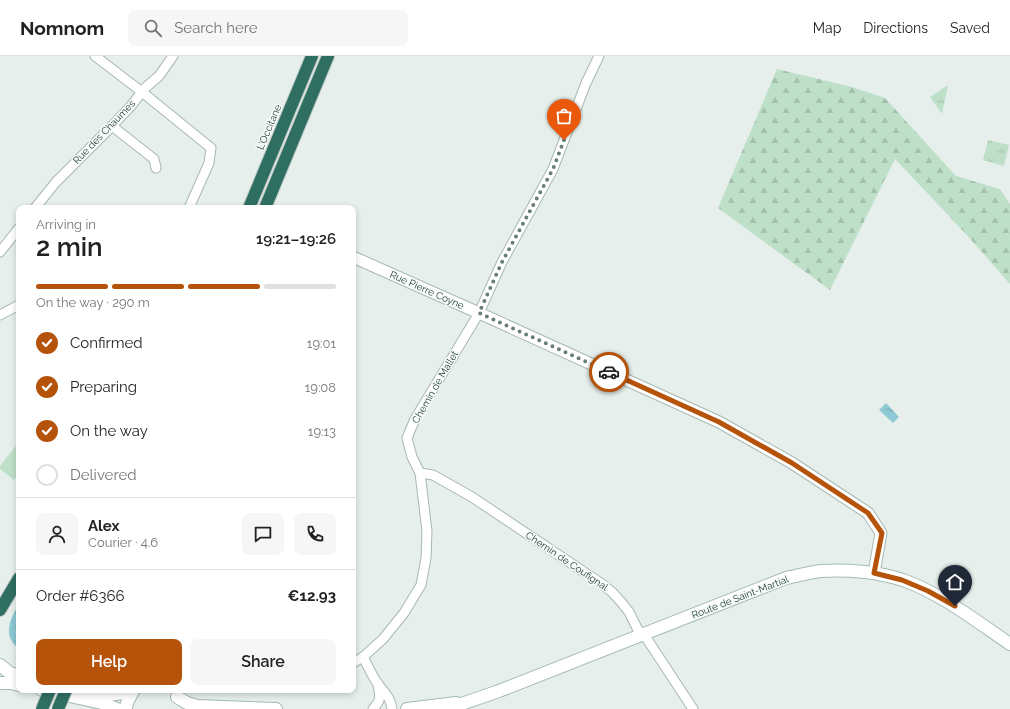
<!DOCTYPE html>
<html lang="en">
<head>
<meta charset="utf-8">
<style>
	body { margin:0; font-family:Raleway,sans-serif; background:#f6f6f6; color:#222; height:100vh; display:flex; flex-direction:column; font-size:15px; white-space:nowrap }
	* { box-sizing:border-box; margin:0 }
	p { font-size:13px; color:#767676 }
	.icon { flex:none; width:22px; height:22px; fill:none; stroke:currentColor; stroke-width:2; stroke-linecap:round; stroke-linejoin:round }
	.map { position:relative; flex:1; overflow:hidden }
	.sheet { position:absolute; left:16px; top:149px; width:340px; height:488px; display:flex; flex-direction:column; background:#fff; border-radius:8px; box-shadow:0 2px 6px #0003 }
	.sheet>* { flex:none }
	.pin { position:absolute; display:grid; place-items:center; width:34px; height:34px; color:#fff; margin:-41px -17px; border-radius:50% 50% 50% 0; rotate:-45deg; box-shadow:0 0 4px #0007 }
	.pin .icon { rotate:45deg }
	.courier { position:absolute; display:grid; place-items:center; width:40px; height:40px; margin:-20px; border:3px solid #b45309; border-radius:50%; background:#fff; color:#222; box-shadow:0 1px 5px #0007 }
	.head em { font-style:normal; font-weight:600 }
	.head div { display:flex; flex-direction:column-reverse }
	.head { display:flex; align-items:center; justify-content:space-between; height:68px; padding:0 20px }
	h1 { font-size:26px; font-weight:600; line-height:30px }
	.bar { display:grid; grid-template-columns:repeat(4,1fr); gap:6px 4px; align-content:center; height:48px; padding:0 20px }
	.bar i { height:5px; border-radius:3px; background:#e0e0e0 }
	.bar .selected { background:#b45309 }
	.bar p { grid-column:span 4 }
	.line { display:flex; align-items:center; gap:10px; padding:0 20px; border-top:1px solid #e0e0e0 }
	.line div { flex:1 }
	.round { display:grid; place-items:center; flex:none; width:42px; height:42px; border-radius:8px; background:#f6f6f6 }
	ol { padding:0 20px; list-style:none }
	li { display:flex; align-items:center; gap:12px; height:44px }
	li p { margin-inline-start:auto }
	li .icon { padding:4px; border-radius:50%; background:#b45309; color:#fff; stroke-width:4 }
	li:last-child { color:#767676 }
	li i { width:22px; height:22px; border:2px solid #e0e0e0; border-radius:50% }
	.action { display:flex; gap:8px; margin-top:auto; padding:8px 20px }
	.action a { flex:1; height:46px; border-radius:8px; background:#b45309; color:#fff; font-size:16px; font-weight:600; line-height:46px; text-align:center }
	.action a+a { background:#f6f6f6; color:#222 }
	header { display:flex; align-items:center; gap:24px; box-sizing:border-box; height:56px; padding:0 20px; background:#fff; border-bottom:1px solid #e0e0e0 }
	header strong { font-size:19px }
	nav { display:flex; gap:22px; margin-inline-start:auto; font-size:14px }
	.search { width:280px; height:36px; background:#f6f6f6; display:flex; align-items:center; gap:10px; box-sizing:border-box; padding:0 14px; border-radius:8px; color:#767676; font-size:15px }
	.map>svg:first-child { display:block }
</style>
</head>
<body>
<header>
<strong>Nomnom</strong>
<div class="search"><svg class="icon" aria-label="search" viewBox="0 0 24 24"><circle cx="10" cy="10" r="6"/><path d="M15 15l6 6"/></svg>Search here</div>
<nav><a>Map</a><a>Directions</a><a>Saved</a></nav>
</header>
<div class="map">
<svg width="1010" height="653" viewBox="0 0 1010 653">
	<defs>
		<pattern id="grass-tufts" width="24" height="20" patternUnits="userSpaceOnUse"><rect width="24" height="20" fill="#bfe0c8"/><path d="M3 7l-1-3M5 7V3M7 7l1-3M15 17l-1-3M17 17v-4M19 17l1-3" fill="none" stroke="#a4c1ad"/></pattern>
		<pattern id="forest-firs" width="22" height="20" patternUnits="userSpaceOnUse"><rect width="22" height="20" fill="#bfe0c8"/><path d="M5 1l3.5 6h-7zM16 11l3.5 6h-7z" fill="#a4c1ad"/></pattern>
		<pattern id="water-ripples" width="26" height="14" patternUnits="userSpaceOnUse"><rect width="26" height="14" fill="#8ec9d4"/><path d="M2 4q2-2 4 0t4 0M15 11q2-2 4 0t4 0" fill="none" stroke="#74a5ad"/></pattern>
	</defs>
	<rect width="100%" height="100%" fill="#e6efeb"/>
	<g fill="url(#grass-tufts)">
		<polygon points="948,29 942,58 930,41"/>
		<polygon points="988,84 1009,89 1004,110 983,104"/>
	</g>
	<polygon fill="url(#forest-firs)" points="777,13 852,31 885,42 956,120 1000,133 1010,148 1010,228 965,177 895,103 830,234 718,152"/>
	<polygon fill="#bfe0c8" points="19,386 19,417 14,424 0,413 0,410"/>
	<g fill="url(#water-ripples)">
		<polygon points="886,347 899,361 893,367 879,354"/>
		<path d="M19,552V593C4,581 8,568 16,553Z"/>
	</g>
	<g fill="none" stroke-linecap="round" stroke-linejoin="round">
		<defs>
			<g id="minor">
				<polyline points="95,0 142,36 211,92 209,107 189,152"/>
				<polyline points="112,70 154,103 156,112"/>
				<polyline points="35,152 56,126 112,70 131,50 145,32 159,20 173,0"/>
				<polyline points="0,196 19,172"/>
				<polyline points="0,259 19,249"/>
				<polyline points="420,417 433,419 472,441 602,528 612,536 622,547 629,556 638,574 647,583 693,653"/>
				<path d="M363,601C368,610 372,620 378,628C385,638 390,640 392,653"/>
				<polyline points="353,607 363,601 383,583 404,557 421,529 426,502 427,475 420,417 412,401 407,382 415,363 479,257 502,206 553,113 586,27 599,0"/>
				<path d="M373,653C382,643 380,641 378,628"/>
			</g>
			<polyline id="tertiary" points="353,201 479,257 719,366 792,407 868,457 881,477 874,517"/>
			<g id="secondary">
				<polyline points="0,609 10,617 19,620"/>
				<polyline points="0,627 11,627 19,629"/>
				<polyline points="42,634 102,647 117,653"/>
				<polyline points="83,634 109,639 122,637 134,634"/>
				<polyline points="177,641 187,647 197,650 276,653"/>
				<path d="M126,653C126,646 130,640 134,634"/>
				<polyline points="407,653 456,647"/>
				<path d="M447,653L499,635L786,522C797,520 810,516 821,515C847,513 878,516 903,524C942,538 976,565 1010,588"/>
			</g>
			<g id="motorway">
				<polyline points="249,152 312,0"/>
				<polyline points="265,152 328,0"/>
				<polyline points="0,554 19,522"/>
			</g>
		</defs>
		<use href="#minor" stroke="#a8b8b2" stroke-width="11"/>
		<use href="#tertiary" stroke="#a8b8b2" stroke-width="13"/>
		<use href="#secondary" stroke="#a4bbb3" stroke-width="14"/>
		<use href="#motorway" stroke="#c2cac8" stroke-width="14"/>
		<use href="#minor" stroke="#fff" stroke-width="9"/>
		<use href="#tertiary" stroke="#fff" stroke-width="11"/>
		<use href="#secondary" stroke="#fff" stroke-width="12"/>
		<use href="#motorway" stroke="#2f6f62" stroke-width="12"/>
		<defs>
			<g id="motorway-bridge">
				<polyline points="42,653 50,634"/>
				<polyline points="58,653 66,634"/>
			</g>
		</defs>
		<use href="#motorway-bridge" stroke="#c2cac8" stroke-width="14" stroke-linecap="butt"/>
		<use href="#motorway-bridge" stroke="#2f6f62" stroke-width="12"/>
	</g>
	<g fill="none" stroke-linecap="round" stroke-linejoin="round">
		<polyline stroke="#687f78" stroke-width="4" stroke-dasharray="0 7.2" points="564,84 553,113 502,206 479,257 609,316"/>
		<polyline stroke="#b45309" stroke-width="5" points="609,316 719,366 792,407 868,457 882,477 874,517 902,524 928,535 955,550"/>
	</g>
	<g text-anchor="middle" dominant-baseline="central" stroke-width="3" stroke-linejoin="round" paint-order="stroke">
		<g font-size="10" fill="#24423a" stroke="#f7fbf9">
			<text transform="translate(269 71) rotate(-67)">L'Occitane</text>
			<text transform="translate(104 76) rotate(-46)">Rue des Chaumes</text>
			<text transform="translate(427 234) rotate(24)">Rue Pierre Coyne</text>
			<text transform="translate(435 331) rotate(-60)">Chemin de Mallet</text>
			<text transform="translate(567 505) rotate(34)">Chemin de Coufignal</text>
			<text transform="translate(740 541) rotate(-21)">Route de Saint-Martial</text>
		</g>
	</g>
</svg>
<div class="pin" style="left:564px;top:84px;background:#ea580c"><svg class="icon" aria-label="bag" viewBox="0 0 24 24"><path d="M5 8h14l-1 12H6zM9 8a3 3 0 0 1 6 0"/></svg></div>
<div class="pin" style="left:955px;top:550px;background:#1f2937"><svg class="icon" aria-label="home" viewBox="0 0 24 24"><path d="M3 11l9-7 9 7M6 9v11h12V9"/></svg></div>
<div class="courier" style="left:609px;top:316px"><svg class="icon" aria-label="car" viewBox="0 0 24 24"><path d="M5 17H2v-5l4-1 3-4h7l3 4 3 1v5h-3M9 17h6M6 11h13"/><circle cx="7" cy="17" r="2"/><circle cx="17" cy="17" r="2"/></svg></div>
<section class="sheet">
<div class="head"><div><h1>2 min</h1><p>Arriving in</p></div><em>19:21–19:26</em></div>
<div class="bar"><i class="selected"></i><i class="selected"></i><i class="selected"></i><i></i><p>On the way · 290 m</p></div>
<ol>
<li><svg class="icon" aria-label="check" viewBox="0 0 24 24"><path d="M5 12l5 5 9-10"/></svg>Confirmed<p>19:01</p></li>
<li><svg class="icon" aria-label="check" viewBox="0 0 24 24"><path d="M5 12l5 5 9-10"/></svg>Preparing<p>19:08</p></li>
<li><svg class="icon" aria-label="check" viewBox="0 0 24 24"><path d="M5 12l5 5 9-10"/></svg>On the way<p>19:13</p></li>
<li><i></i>Delivered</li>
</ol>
<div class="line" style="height:72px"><a class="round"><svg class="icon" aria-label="person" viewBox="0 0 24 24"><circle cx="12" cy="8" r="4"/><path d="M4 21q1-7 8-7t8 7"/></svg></a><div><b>Alex</b><p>Courier · 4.6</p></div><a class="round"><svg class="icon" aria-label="chat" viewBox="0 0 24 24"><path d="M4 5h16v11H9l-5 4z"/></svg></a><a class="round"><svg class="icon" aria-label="phone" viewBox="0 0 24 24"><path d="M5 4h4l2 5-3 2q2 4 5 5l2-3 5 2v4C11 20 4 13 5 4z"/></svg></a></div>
<div class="line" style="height:52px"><div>Order #6366</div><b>€12.93</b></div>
<div class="action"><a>Help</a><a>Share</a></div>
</section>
</div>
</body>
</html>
